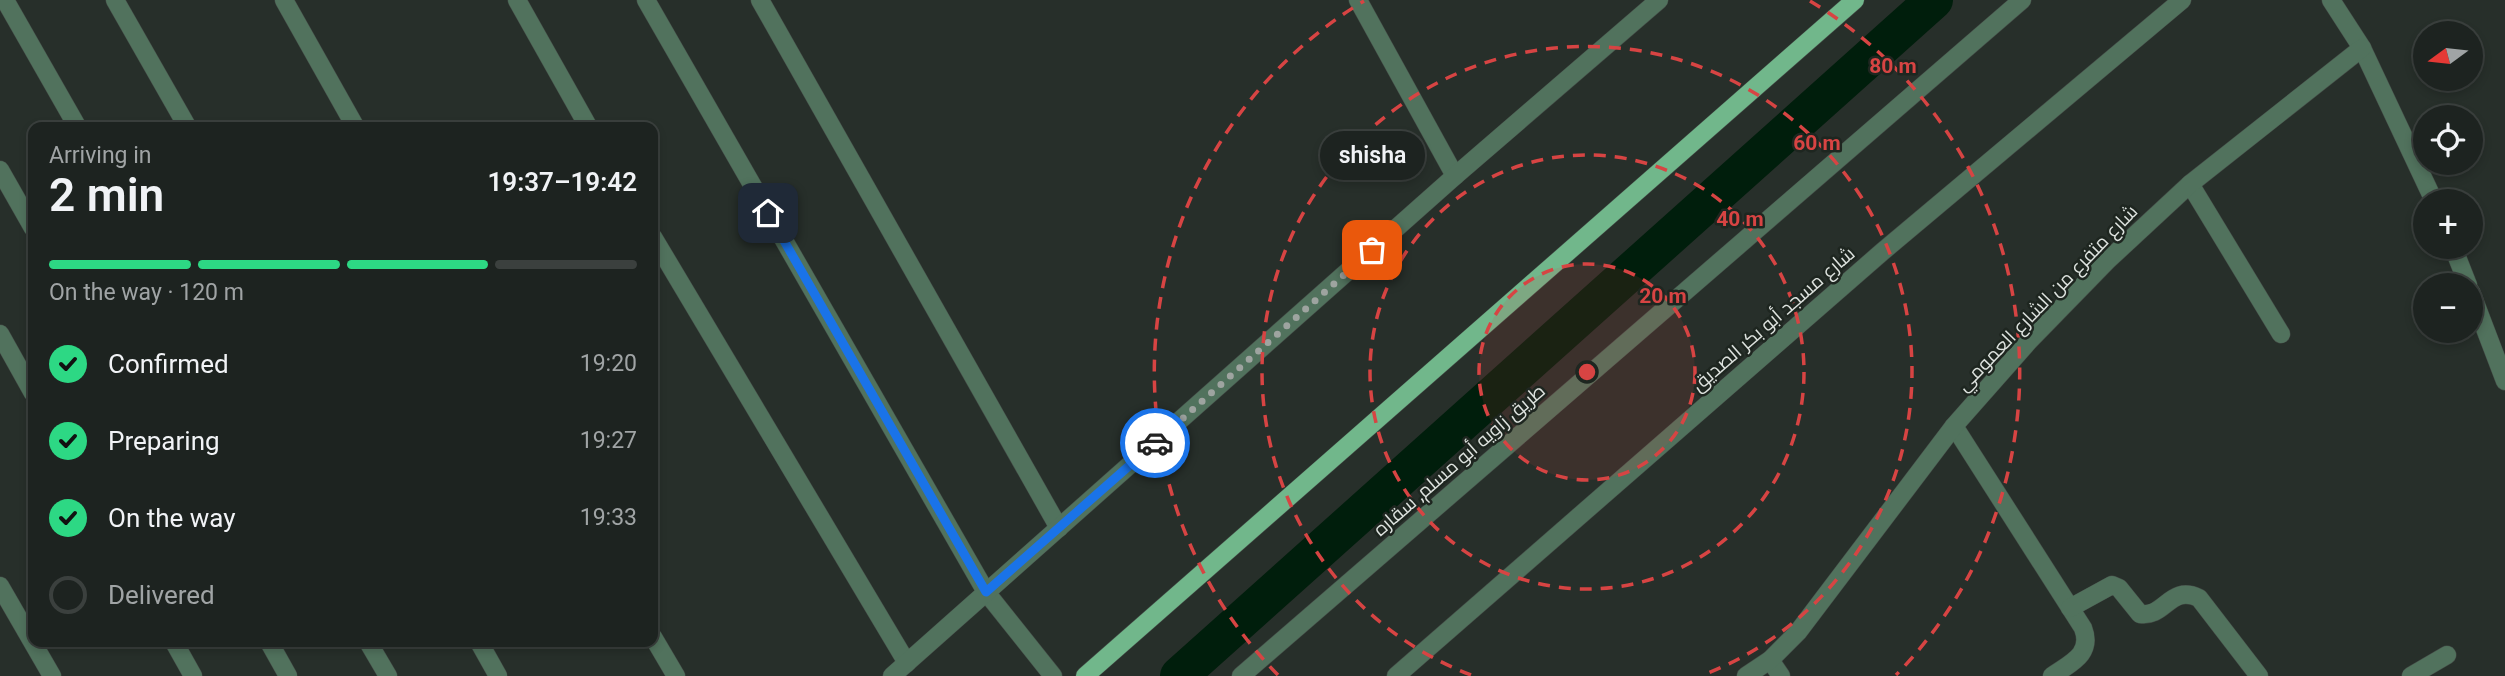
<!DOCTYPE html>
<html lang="en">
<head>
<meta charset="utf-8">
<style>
	body { margin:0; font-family:Roboto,Cairo,sans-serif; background:#252b29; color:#f1f3f6; height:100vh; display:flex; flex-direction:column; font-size:26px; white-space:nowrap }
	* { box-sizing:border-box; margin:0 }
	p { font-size:23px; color:#a0a4a5 }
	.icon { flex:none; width:38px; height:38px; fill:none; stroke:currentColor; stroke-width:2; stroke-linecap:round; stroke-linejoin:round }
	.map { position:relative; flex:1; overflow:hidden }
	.panel { position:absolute; left:28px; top:122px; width:630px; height:525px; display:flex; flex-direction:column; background:#1d2320; border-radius:14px; box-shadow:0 4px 10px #0003,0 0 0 2px #3b403e }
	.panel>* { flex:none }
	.needle { width:46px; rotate:255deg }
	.tools { position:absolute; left:2413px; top:21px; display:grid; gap:14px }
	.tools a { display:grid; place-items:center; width:70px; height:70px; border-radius:50%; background:#1d2320; box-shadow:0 4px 10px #0003,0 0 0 2px #3b403e; font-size:35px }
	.pin { position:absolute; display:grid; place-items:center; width:60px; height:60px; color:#fff; margin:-30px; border-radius:14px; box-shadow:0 4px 10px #0006 }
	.courier { position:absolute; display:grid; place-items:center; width:70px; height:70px; margin:-35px; border:5px solid #1a73e8; border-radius:50%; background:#fff; color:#222; box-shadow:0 2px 9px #0007 }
	.bubble { position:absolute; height:49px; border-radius:24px; background:#1d2320; box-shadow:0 4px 10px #0003,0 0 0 2px #3b403e; font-size:23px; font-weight:600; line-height:49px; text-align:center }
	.overview em { font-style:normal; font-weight:600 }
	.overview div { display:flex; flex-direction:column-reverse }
	.overview { display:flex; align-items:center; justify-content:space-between; height:119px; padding:0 21px }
	h1 { font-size:46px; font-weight:600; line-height:52px }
	.bar { display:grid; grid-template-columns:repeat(4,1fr); gap:10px 7px; align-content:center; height:84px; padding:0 21px }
	.bar i { height:9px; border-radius:5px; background:#3b403e }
	.bar .on { background:#2dd884 }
	.bar p { grid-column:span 4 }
	ol { padding:0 21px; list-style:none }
	li { display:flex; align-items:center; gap:21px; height:77px }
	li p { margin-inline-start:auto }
	li .icon { padding:7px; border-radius:50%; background:#2dd884; color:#111; stroke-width:4 }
	li:last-child { color:#a0a4a5 }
	li i { width:38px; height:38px; border:4px solid #3b403e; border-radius:50% }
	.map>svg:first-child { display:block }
</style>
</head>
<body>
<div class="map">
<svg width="2505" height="676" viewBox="0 0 2505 676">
	<rect width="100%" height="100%" fill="#272f2a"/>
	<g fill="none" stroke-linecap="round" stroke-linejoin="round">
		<polyline stroke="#001e0c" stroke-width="38" points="1179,676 1934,0"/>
		<defs>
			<g id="minor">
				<polyline points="5,0 78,128"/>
				<polyline points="115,0 188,128"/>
				<polyline points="284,0 356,128"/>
				<polyline points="517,0 589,128"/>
				<polyline points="646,0 986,592 1053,676"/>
				<polyline points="760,0 1059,528"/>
				<polyline points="1358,0 1455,176"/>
				<polyline points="2331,0 2362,48 2434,201"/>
				<polyline points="0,170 33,228"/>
				<polyline points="2190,184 2281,334"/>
				<polyline points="653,237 907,663"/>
				<polyline points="2453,247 2468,285"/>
				<polyline points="2471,292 2505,381"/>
				<polyline points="0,334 33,393"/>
				<path d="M1954,426L2083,628C2093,654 2071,663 2052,676"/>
				<polyline points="0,586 52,676"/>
				<path d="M2070,608L2112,585L2119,588L2140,614C2165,618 2170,584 2199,598L2259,676"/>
				<polyline points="653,637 676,676"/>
				<polyline points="174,642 193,676"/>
				<polyline points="269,642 288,676"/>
				<polyline points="368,642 388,676"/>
				<polyline points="479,642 498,676"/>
				<polyline points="1770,660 1781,676"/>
				<polyline points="892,676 1455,176 1659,0"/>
				<polyline points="1241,676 2022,0"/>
				<polyline points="1396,676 1882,252 2182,0"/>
				<polyline points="1746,676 1770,660 1798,632 1954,426 2029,341 2107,261 2190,184 2362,48"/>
				<polyline points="2411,676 2447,655"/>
			</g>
			<polyline id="major" points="1085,676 1855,0"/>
		</defs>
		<use href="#minor" stroke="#444c47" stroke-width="19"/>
		<use href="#major" stroke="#444c47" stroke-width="19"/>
		<use href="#minor" stroke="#51725d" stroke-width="18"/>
		<use href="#major" stroke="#71b78b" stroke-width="18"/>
	</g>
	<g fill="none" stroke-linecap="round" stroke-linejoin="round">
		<polyline stroke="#9ea4a0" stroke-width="7" stroke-dasharray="0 12.6" points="1155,443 1372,250"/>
		<polyline stroke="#1a73e8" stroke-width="9" points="768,213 986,592 1155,443"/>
	</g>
	<circle cx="1587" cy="372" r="108" fill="#d74443" fill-opacity=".12"/>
	<g fill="none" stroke="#d74443" stroke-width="3.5" stroke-dasharray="12 9">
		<circle cx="1587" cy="372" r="108"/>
		<circle cx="1587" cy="372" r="217"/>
		<path d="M1471 675A325 325 0 1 1 1703 675"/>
		<path d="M1278 675A433 433 0 0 1 1364 1M1810 1A433 433 0 0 1 1896 675"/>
	</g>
	<g text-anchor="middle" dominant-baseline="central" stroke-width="5" stroke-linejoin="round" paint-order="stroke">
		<g font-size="19" fill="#dee3df" stroke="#1e2620">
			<text transform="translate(2047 298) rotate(-46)">شارع متفرع من الشارع العمومي</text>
			<text transform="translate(1773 319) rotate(-41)">شارع مسجد أبو بكر الصديق</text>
			<text transform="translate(1459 460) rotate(-41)">طريق زاويه أبو مسلم, سقاره</text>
		</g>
	</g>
	<circle cx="1587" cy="372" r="10" fill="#d74443" stroke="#1e2620" stroke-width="3.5"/>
	<g font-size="21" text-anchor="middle" font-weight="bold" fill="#d74443" stroke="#1e2620" stroke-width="5" stroke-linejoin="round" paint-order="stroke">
		<text x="1893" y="73">80 m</text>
		<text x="1817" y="150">60 m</text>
		<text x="1740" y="226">40 m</text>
		<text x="1663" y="303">20 m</text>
	</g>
</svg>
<div class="tools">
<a><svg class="needle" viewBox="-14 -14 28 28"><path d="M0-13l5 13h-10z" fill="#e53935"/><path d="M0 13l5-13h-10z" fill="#a0a4a5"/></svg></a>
<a><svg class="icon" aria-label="locate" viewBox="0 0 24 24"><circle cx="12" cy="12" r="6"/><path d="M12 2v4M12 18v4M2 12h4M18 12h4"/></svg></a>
<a>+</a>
<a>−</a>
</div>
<div class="pin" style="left:1372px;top:250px;background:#ea580c"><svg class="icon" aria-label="bag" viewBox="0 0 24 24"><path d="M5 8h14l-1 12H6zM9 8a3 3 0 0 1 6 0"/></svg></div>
<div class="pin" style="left:768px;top:213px;background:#1f2937"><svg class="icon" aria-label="home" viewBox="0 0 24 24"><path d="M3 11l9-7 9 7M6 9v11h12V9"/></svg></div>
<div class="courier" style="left:1155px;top:443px"><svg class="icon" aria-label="car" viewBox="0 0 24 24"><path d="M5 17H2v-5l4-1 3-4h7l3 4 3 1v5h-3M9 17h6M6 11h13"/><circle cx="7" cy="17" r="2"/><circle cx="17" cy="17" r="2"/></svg></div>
<div class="bubble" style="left:1320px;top:131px;width:105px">shisha</div>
<section class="panel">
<div class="overview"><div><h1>2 min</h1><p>Arriving in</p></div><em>19:37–19:42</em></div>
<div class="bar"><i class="on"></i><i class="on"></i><i class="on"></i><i></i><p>On the way · 120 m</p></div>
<ol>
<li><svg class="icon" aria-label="check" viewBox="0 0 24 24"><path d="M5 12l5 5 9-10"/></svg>Confirmed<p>19:20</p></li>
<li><svg class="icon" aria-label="check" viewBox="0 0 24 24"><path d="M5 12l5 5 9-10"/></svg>Preparing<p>19:27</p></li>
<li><svg class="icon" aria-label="check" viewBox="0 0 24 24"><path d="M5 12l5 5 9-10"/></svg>On the way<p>19:33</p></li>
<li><i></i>Delivered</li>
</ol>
</section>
</div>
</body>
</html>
